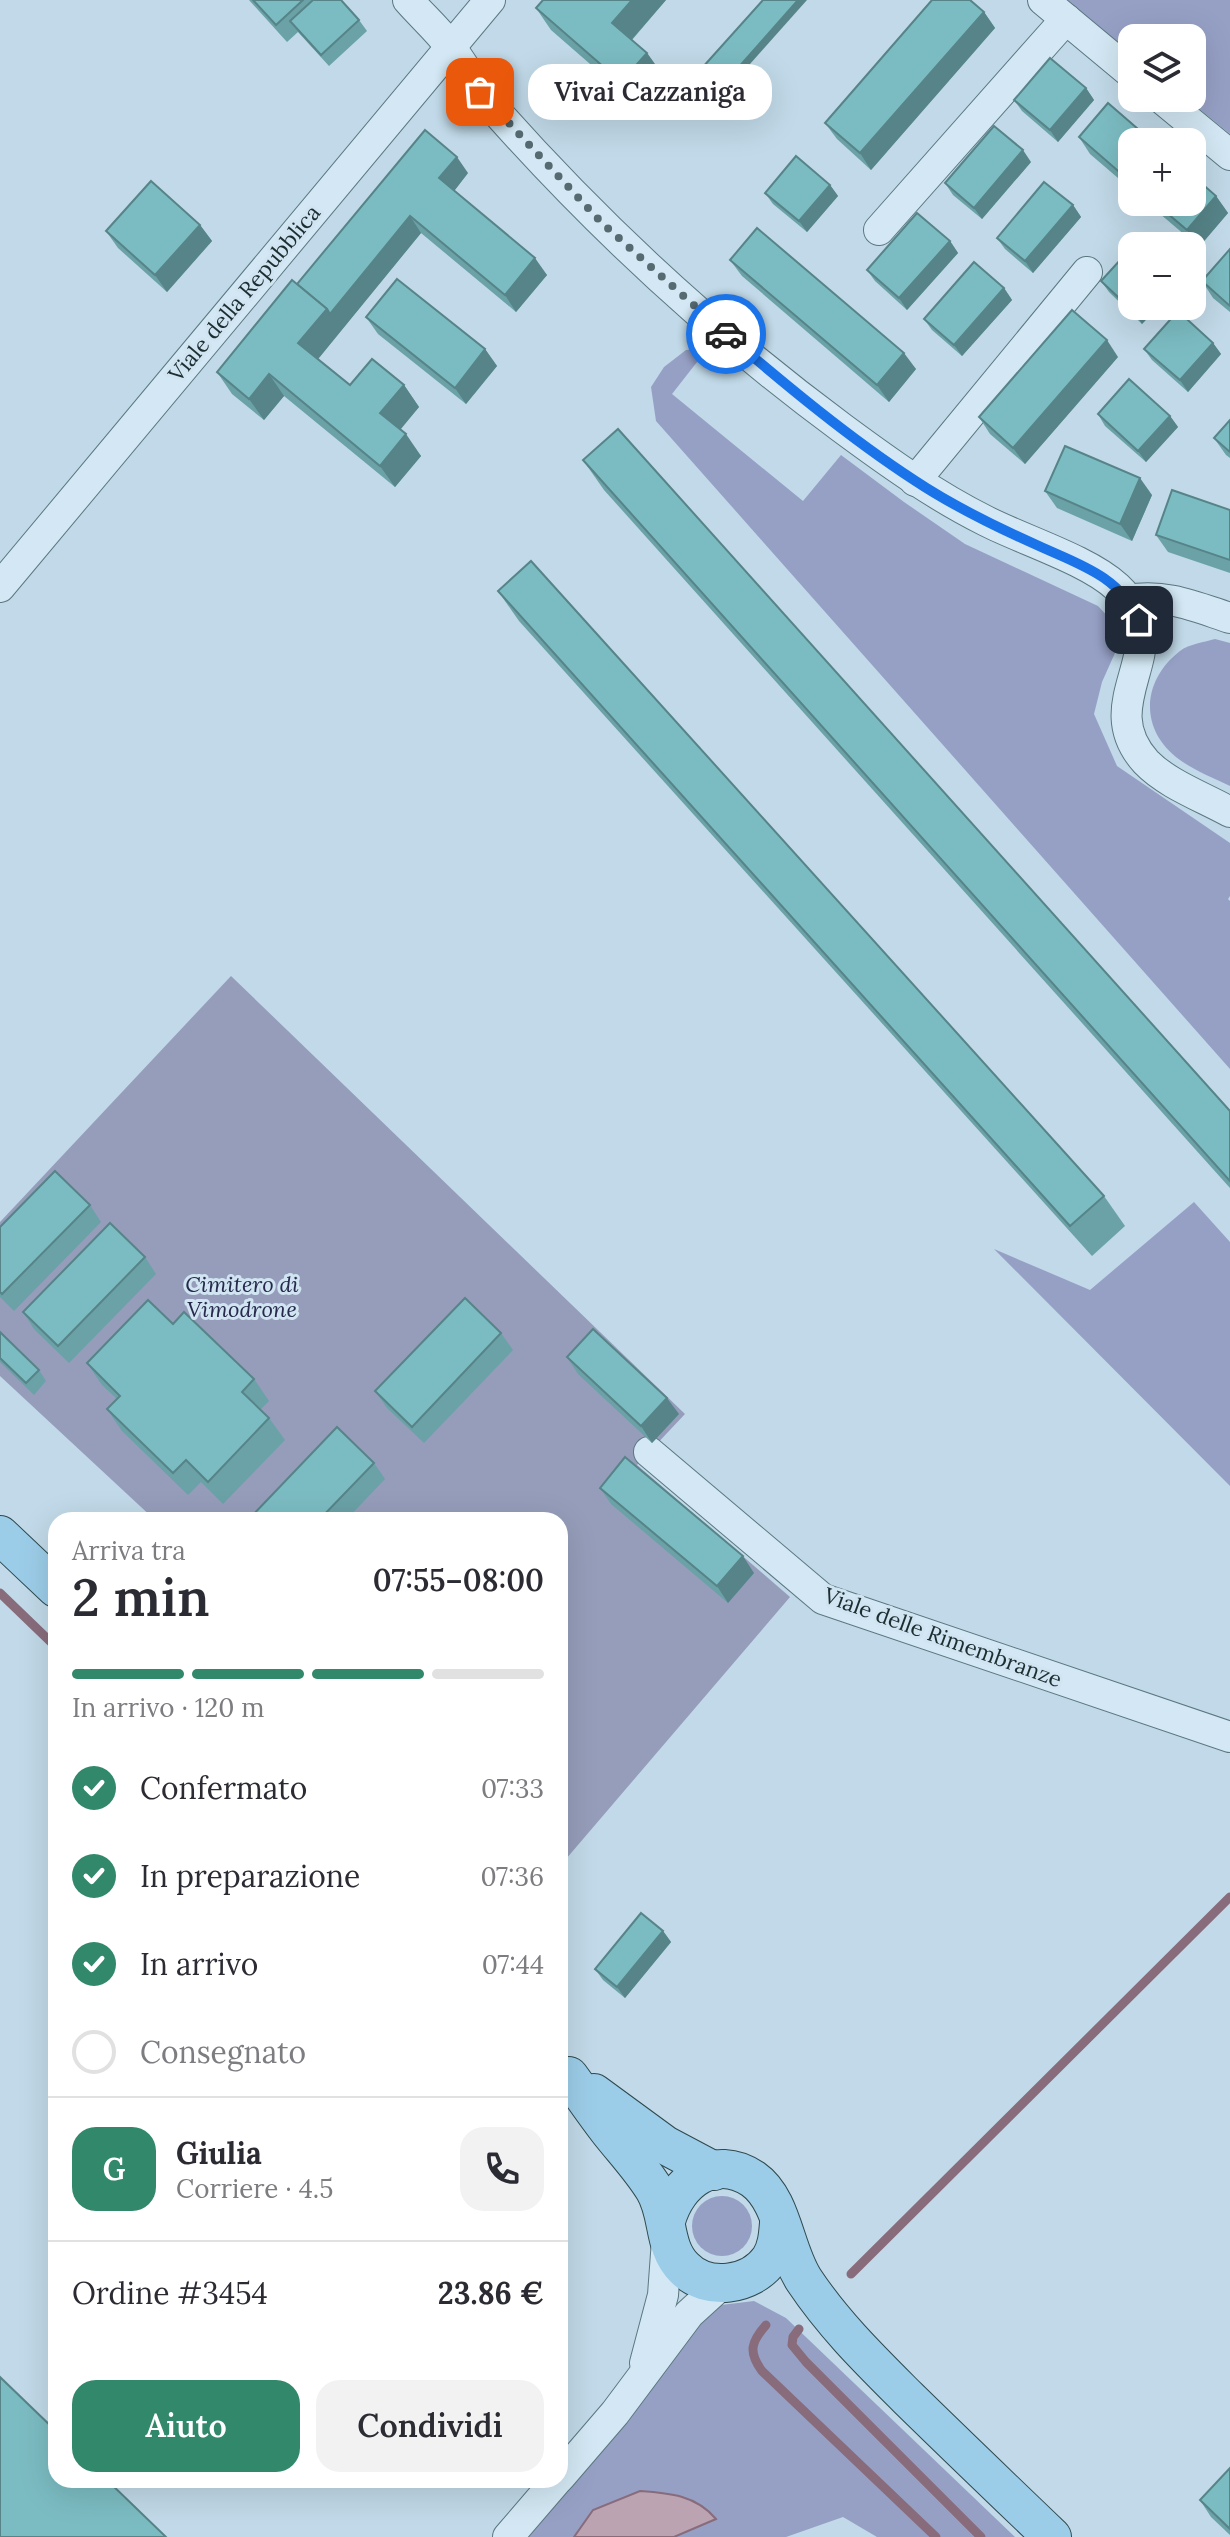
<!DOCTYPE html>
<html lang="it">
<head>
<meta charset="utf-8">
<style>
	body { margin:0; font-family:Lora,serif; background:#f2f2f3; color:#2b2b33; height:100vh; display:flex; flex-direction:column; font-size:30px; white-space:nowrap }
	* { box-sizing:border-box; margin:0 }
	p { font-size:26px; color:#7c7c81 }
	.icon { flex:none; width:44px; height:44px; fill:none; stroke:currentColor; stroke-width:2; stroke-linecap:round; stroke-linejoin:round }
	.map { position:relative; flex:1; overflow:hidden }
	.drawer { position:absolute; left:48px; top:1512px; width:520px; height:976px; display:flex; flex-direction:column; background:#fff; border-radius:24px; box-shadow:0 8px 32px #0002 }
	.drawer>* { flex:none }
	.fabs { position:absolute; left:1118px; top:24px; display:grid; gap:16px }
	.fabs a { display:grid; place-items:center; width:88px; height:88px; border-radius:16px; background:#fff; box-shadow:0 8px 32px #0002; font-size:40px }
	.pin { position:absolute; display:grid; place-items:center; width:68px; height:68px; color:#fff; margin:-34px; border-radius:16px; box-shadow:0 4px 12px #0006 }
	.courier { position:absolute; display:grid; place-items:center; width:80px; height:80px; margin:-40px; border:6px solid #1a73e8; border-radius:50%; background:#fff; color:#222; box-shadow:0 2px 10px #0007 }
	.bubble { position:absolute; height:56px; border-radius:24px; background:#fff; box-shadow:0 8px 32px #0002; font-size:26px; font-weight:600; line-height:56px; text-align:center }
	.summary em { font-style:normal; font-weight:600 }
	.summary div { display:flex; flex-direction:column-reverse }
	.summary { display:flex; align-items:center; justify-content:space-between; height:136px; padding:0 24px }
	h1 { font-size:52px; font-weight:600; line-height:60px }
	.bar { display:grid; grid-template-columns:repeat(4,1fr); gap:12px 8px; align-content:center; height:96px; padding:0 24px }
	.bar i { height:10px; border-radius:6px; background:#e1e1e2 }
	.bar .on { background:#31886b }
	.bar p { grid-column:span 4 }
	.line { display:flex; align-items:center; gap:20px; padding:0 24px; border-top:2px solid #e1e1e2 }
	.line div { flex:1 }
	.round { display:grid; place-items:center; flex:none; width:84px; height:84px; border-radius:24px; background:#f2f2f3 }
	ol { padding:0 24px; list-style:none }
	li { display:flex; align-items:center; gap:24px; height:88px }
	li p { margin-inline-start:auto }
	li .icon { padding:8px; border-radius:50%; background:#31886b; color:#fff; stroke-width:4 }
	li:last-child { color:#7c7c81 }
	li i { width:44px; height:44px; border:4px solid #e1e1e2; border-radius:50% }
	.cta { display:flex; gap:16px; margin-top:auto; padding:16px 24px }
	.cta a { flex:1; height:92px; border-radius:24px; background:#31886b; color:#fff; font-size:32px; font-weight:600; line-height:92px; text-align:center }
	.cta a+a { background:#f2f2f3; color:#2b2b33 }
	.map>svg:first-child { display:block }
</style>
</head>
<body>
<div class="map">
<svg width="1230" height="2537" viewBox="0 0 1230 2537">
	<rect width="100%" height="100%" fill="#c1d9e8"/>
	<g fill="#96a0c5">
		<polygon points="1066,0 1230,0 1230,134 1186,98 1192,98 1192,38 1132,38 1132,54"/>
		<polygon points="708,348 672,394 803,501 841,455 904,502 965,544 1098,606 1114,623 1119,644 1102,682 1094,714 1117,766 1230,843 1230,896 1228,899 1230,901 1230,1069 656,421 651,387 664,367 686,350"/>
		<path d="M1215,639L1230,643V786C1214,778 1195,771 1180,760C1139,731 1141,681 1180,651C1189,644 1205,642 1215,639Z"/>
		<polygon points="1194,1202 1230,1242 1230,1486 994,1249 1090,1290"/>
		<circle cx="722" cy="2226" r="30"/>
		<polygon points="754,2301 786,2318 1015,2537 877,2537 843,2517 786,2537 525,2537 648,2394 690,2331 721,2305"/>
	</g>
	<polygon fill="#959dba" points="231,976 685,1414 637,1465 790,1597 560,1866 560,1520 155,1520 0,1376 0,1222"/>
	<path fill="#bba3b2" stroke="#886c7c" stroke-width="2" d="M640,2491C669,2493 696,2495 716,2519L674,2537H574L593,2510Z"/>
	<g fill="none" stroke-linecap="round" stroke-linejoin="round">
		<g stroke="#886c7c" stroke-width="9">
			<polyline points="0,1593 56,1647"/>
			<polyline points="851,2274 1230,1897"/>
			<path d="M766,2325C751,2342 748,2352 762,2371L936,2537"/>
			<polyline points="799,2329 793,2337 792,2345 806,2362 981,2537"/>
		</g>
		<defs>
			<g id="minor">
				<path d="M408,0C421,15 437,29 449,45C465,66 477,90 495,110C599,227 716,335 842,428C888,462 934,495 986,521C1023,540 1088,560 1117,587C1182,648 1089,699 1146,762C1167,784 1203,797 1230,812"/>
				<polyline points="1043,0 1132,74"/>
				<polyline points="1161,98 1230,155"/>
				<polyline points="879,230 1066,19"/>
				<polyline points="915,481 1087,272"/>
				<polyline points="0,587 490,0"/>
				<path d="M1128,600C1165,593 1196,607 1230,618"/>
				<polyline points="649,1452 823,1599 1230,1737"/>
				<polyline points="645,2363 663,2295 667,2240"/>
				<polyline points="560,2477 615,2413 689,2314 722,2284"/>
				<polyline points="508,2537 557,2480"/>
			</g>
			<g id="major">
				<polyline points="0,1535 56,1588"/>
				<path d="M569,2076C583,2095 595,2113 609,2131C624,2150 641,2168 654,2189C670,2215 662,2246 684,2268C707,2292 751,2286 770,2259C777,2248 778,2236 779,2223"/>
				<polyline points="594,2093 665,2145 714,2171"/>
				<path d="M666,2221C677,2181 714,2153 753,2179C783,2200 784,2249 804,2280C834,2325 870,2360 908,2398C956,2445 1004,2491 1052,2537"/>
			</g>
		</defs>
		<use href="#minor" stroke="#5b7880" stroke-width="32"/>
		<use href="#major" stroke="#2f494e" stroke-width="40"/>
		<use href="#minor" stroke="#d3e8f4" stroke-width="30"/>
		<use href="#major" stroke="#9ccde8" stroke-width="38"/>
	</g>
	<g fill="#6aa2a7">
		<polygon points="249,0 341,0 359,20 367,31 329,66 298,32 287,42"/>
		<polygon points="666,0 632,40 647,53 662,74 636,104 551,30 536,8"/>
		<polygon points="763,0 726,91 707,74 702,68"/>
		<polygon points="984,12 995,28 871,170 837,139 825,123"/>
		<polygon points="1086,88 1094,100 1058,142 1022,111 1014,100"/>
		<polygon points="1079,137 1132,142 1132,190 1090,154"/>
		<polygon points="1031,162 982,219 953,195 945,183"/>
		<polygon points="468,173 454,191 547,275 516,312 421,233 318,359 350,385 404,385 419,407 400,429 421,456 395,487 284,396 264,420 232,394 217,372 297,284"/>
		<polygon points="830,185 838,196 807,232 773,204 765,193"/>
		<polygon points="1216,196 1228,213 1199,247 1146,202 1192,202"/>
		<polygon points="1073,205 1081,217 1033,273 1005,249 997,238"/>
		<polygon points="200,225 212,241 167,292 118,248 106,231"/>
		<polygon points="950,241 958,253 907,310 875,281 867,270"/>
		<polygon points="1230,249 1230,312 1213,298 1202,281"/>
		<polygon points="730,260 916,369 889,402 742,276"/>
		<polygon points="1101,281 1132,306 1159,306 1142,324 1109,292"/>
		<polygon points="1004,288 1012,300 962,356 932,330 924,319"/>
		<polygon points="366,317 485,349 497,366 466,404 378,334"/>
		<polygon points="1213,343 1221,354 1188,392 1152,360 1144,349"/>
		<polygon points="1118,357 1025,464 990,434 979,417"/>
		<polygon points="1098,414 1170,416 1178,427 1146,462 1105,426"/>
		<polygon points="1230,420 1230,458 1226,455 1214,438"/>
		<polygon points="583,460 1230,1111 1230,1188 604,490"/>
		<polygon points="1045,491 1152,495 1132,541 1057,508"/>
		<polygon points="1230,510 1230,573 1168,552 1156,535"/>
		<polygon points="498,591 1104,1196 1125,1226 1092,1256 519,621"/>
		<polygon points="90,1205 101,1222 14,1311 0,1297 0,1227"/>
		<polygon points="145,1257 156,1274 69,1363 34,1329 23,1312"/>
		<polygon points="173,1324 254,1379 269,1401 260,1410 269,1418 285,1440 223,1504 201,1482 188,1495 122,1431 107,1409 117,1399 102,1385 87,1363"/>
		<polygon points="0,1332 39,1370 46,1381 34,1395 0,1362"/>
		<polygon points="501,1333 513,1350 424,1443 387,1408 375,1391"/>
		<polygon points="567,1357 679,1414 652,1443 578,1374"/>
		<polygon points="374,1463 385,1479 346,1520 248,1520"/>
		<polygon points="600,1488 754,1573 728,1603 611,1504"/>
		<polygon points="663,1931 671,1942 625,1998 603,1980 595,1969"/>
		<polygon points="1230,2468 1230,2535 1211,2517 1200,2500"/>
	</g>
	<g fill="#568488">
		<polygon points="632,0 666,0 627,45 612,23"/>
		<polygon points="798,0 807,0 726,91 722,86"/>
		<polygon points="984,12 995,28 871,170 860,153"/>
		<polygon points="647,53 662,74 636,104 621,82"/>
		<polygon points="1086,88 1094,100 1058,142 1050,130"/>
		<polygon points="1023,150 1031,162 982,219 974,208"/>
		<polygon points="457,157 468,173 451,195 439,178"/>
		<polygon points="830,185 838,196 807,232 799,221"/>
		<polygon points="1216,196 1228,213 1199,247 1187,230"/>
		<polygon points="1073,205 1081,217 1033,273 1025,261"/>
		<polygon points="410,216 421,233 314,364 298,343 327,309"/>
		<polygon points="200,225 212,241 167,292 155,275"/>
		<polygon points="950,241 958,253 907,310 899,298"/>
		<polygon points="535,258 547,275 516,312 505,295"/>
		<polygon points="1004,288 1012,300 962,356 954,345"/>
		<polygon points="1141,306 1159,306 1142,324 1135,313"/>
		<polygon points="1107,340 1118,357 1025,464 1013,448"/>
		<polygon points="1213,343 1221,354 1188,392 1180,380"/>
		<polygon points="485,349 497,366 466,404 455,388"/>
		<polygon points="904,353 916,369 889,402 877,385"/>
		<polygon points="269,374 284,396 264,420 249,399"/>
		<polygon points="404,385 419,407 396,435 380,413"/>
		<polygon points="1170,416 1178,427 1146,462 1138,451"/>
		<polygon points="406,434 421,456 395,487 380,466"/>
		<polygon points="1140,478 1152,495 1132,541 1120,524"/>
		<polygon points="667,1398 679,1414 652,1443 641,1426"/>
		<polygon points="743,1556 754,1573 728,1603 717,1586"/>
		<polygon points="663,1931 671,1942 625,1998 617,1987"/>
	</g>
	<g fill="#7bbcc2" stroke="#568488" stroke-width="2">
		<polygon points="253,0 303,0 276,25"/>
		<polygon points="313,0 341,0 359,20 321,55 290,21"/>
		<polygon points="543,0 632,0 612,23 647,53 621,82 536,8"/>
		<polygon points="763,0 798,0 722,86 702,68"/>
		<polygon points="932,0 970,0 984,12 860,153 825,123"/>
		<polygon points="1050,58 1086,88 1050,130 1014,100"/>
		<polygon points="1108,103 1153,142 1132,142 1132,183 1079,137"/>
		<polygon points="994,126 1023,150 974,208 945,183"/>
		<polygon points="425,130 457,157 439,178 535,258 505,295 410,216 330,314 327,309 297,284"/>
		<polygon points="796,156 830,185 799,221 765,193"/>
		<polygon points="1192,175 1216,196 1187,230 1154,202 1192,202"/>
		<polygon points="151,181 200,225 155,275 106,231"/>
		<polygon points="1044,182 1073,205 1025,261 997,238"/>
		<polygon points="917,213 950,241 899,298 867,270"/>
		<polygon points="757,228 904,353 877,385 730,260"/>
		<polygon points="1132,247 1132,306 1141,306 1135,313 1101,281"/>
		<polygon points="1230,249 1230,306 1202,281"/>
		<polygon points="974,262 1004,288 954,345 924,319"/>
		<polygon points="397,279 485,349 455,388 366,317"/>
		<polygon points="292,280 327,309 298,343 350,385 372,359 404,385 380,413 406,434 380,466 269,374 249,399 217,372"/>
		<polygon points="1072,310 1107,340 1013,448 979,417"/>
		<polygon points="1178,311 1213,343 1180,380 1144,349"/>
		<polygon points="1129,379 1170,416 1138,451 1098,414"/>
		<polygon points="1230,420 1230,452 1214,438"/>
		<polygon points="618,429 1230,1111 1230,1181 583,460"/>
		<polygon points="1065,446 1140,478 1120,524 1045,491"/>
		<polygon points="1172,490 1230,510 1230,560 1156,535"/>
		<polygon points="531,561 1104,1196 1070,1226 498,591"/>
		<polygon points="55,1171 90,1205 2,1294 0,1292 0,1227"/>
		<polygon points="110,1223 145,1257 58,1346 23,1312"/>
		<polygon points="465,1298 501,1333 412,1427 375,1391"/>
		<polygon points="148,1300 173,1324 184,1312 254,1379 242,1392 269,1418 208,1482 186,1460 173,1473 107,1409 120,1396 87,1363"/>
		<polygon points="593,1329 667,1398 641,1426 567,1357"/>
		<polygon points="0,1332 39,1370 26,1383 0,1358"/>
		<polygon points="337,1427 374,1463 319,1520 248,1520"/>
		<polygon points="625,1457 743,1556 717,1586 600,1488"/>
		<polygon points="641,1913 663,1931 617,1987 595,1969"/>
		<polygon points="0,2377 56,2431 56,2480 107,2480 166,2537 0,2537"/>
		<polygon points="1230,2468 1230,2529 1200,2500"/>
	</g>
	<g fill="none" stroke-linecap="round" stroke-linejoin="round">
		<polyline stroke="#566a71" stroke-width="8" stroke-dasharray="0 14.4" points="480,92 602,223 726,334"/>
		<path stroke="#1a73e8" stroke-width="10" d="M726,334C786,385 848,437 914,480C953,506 996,527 1039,546C1078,564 1120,576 1139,620"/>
	</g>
	<g text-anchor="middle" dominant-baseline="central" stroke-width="6" stroke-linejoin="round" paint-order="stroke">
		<g font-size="22" fill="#1d2e31" stroke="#d0e4f1">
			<text transform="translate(244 293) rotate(-50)">Viale della Repubblica</text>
			<text transform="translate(943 1637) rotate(20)">Viale delle Rimembranze</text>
		</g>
		<g font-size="22" font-style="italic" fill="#26294b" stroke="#d0e4f1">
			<text x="242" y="1284">Cimitero di<tspan x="242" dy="25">Vimodrone</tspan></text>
		</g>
	</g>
</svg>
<div class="fabs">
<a><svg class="icon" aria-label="layers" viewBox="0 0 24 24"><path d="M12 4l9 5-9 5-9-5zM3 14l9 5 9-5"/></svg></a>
<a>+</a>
<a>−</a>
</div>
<div class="pin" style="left:480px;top:92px;background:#ea580c"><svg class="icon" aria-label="bag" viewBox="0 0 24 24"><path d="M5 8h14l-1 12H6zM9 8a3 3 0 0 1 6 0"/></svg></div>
<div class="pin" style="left:1139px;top:620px;background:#1f2937"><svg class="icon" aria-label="home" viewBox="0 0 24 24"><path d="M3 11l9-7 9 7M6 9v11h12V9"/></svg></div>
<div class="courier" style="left:726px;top:334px"><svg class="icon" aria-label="car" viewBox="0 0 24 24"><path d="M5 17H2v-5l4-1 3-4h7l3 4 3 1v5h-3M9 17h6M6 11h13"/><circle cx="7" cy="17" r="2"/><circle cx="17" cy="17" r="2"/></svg></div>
<div class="bubble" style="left:528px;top:64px;width:244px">Vivai Cazzaniga</div>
<section class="drawer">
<div class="summary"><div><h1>2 min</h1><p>Arriva tra</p></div><em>07:55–08:00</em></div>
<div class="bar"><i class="on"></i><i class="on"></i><i class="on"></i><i></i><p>In arrivo · 120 m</p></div>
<ol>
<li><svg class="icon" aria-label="check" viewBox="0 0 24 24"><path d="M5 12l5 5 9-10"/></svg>Confermato<p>07:33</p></li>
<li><svg class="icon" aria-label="check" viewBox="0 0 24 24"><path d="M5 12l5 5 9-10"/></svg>In preparazione<p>07:36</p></li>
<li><svg class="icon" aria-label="check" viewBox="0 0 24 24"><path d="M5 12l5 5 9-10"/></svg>In arrivo<p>07:44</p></li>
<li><i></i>Consegnato</li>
</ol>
<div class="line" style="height:144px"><b class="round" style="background:#31886b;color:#fff">G</b><div><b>Giulia</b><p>Corriere · 4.5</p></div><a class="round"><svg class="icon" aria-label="phone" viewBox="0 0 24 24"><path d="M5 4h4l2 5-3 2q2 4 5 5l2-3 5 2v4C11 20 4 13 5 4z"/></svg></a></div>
<div class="line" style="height:104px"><div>Ordine #3454</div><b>23.86 €</b></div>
<div class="cta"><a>Aiuto</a><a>Condividi</a></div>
</section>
</div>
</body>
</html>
